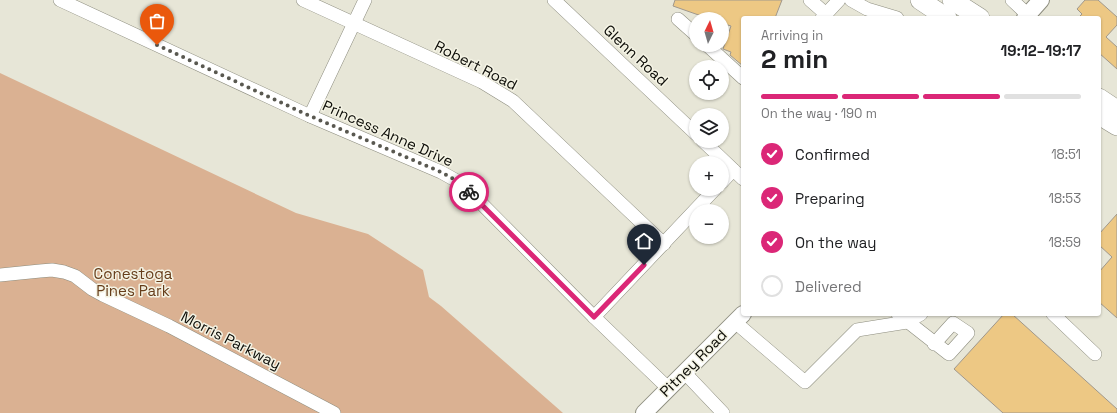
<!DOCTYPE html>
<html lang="en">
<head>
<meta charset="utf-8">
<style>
	body { margin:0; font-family:"Space Grotesk",sans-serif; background:#f6f6f6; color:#202124; height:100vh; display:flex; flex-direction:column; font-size:15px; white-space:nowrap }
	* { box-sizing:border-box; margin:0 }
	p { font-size:13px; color:#757577 }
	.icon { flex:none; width:22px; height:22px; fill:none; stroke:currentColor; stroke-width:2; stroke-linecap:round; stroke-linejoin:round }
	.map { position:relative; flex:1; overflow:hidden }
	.side { position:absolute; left:741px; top:16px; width:360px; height:300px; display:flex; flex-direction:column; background:#fff; border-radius:4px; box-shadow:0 1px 3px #0004 }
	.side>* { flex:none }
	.needle { width:26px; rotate:5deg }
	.fabs { position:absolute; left:689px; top:12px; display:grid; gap:8px }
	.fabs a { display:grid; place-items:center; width:40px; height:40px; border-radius:50%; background:#fff; box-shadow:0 1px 3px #0004; font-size:20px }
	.pin { position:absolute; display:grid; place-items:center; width:34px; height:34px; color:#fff; margin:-41px -17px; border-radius:50% 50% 50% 0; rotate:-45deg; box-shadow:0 0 4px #0007 }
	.pin .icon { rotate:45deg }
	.courier { position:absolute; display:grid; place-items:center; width:40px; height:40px; margin:-20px; border:3px solid #db2777; border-radius:50%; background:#fff; color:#222; box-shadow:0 1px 5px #0007 }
	.overview em { font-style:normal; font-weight:700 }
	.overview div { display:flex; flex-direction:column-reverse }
	.overview { display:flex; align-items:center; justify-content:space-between; height:68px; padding:0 20px }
	h1 { font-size:26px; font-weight:700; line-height:30px }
	.bar { display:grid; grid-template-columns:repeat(4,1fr); gap:6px 4px; align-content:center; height:48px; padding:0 20px }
	.bar i { height:5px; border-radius:3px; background:#e0e0e0 }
	.bar .current { background:#db2777 }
	.bar p { grid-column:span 4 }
	ol { padding:0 20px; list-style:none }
	li { display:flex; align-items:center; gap:12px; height:44px }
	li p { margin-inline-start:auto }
	li .icon { padding:4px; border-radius:50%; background:#db2777; color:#fff; stroke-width:4 }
	li:last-child { color:#757577 }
	li i { width:22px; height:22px; border:2px solid #e0e0e0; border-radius:50% }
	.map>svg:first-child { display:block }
</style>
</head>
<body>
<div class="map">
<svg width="1117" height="413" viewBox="0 0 1117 413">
	<rect width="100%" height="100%" fill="#e7e6d7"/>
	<polygon fill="#dab192" points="0,73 296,213 368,234 423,270 429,297 441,306 563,413 0,413"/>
	<g fill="#edc884" stroke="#a0988c">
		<polygon points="675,0 782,0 775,18 743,18 743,66 730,55 731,52 723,49 731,26 722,23 722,19 710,19 673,6"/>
		<polygon points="1085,0 1098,0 1117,17 1117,25 1106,37 1117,47 1117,69 1099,53 1099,18 1078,18 1082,14 1077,9"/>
		<polygon points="1117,214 1117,318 1099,302 1099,272 1112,257 1099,245 1099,234"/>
		<polygon points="1004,314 1012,314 1117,409 1117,413 1003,413 954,369"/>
	</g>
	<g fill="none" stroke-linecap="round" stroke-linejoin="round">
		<defs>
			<g id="minor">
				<polyline points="60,0 310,116 441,172 457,181 471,193 594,317 668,388"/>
				<polyline points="303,0 482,82 513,101 664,244"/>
				<polyline points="554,0 696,134"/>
				<polyline points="810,0 826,14 822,18"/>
				<polyline points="851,0 867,9 897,18"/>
				<polyline points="1012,0 1028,15"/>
				<polyline points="826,14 839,0"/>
				<polyline points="678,19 696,35"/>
				<polyline points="707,45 743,78"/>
				<polyline points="310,116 365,0"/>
				<polyline points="703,141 743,179"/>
				<polyline points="722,182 733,170"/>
				<polyline points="0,275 40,271 52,270 64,272 75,276 92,289 103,295 169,326 334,413"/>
				<polyline points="898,314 949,354 968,333 953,323 934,344"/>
				<polyline points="1053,314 1095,354"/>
				<polyline points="594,317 715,189"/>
				<polyline points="735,322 805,382 857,330 907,322 921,314"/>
				<polyline points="684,372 723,413"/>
			</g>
			<g id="major">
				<polyline points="1025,18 1041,0"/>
				<polyline points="644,413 743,314"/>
			</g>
			<g id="highway">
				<polyline points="920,0 947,18"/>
				<polyline points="952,0 980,18"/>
				<polyline points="1099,98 1117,110"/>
				<polyline points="1099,115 1117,126"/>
			</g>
		</defs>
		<use href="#minor" stroke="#8d8d7f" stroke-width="14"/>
		<use href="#major" stroke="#8d8d7f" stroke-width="18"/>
		<use href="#highway" stroke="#8d8d7f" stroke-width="20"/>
		<use href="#minor" stroke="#fff" stroke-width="13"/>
		<use href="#major" stroke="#fff" stroke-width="16"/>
		<use href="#highway" stroke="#fff" stroke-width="19"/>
	</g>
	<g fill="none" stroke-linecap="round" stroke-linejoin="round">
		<polyline stroke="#595850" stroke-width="4" stroke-dasharray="0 7.2" points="157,45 310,116 441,172 457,181 469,192"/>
		<polyline stroke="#db2777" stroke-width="5" points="469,192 594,317 644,265"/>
	</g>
	<g text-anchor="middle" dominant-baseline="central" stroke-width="3" stroke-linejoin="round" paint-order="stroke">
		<g font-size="15" fill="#0c0c07" stroke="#f4f3e4">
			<text transform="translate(636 55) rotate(43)">Glenn Road</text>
			<text transform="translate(476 65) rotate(27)">Robert Road</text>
			<text transform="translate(388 133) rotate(24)">Princess Anne Drive</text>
			<text transform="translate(231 340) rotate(27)">Morris Parkway</text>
			<text transform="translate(693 363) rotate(-45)">Pitney Road</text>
		</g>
		<g font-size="15" fill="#663d1a" stroke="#f4f3e4">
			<text x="133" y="273">Conestoga<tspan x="133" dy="17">Pines Park</tspan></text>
		</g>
	</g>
</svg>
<div class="fabs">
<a><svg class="needle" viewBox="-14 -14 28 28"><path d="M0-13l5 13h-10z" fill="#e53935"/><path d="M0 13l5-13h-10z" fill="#757577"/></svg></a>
<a><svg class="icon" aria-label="locate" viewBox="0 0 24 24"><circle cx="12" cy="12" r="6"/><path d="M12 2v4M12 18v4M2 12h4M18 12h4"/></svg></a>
<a><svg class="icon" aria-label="layers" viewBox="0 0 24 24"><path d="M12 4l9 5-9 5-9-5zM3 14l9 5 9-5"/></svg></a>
<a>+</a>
<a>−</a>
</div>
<div class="pin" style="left:157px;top:45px;background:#ea580c"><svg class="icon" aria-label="bag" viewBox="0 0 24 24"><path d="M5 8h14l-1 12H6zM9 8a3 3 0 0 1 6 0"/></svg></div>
<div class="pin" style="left:644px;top:265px;background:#1f2937"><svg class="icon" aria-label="home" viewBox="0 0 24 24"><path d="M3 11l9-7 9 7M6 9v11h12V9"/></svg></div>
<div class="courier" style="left:469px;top:192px"><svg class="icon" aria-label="bike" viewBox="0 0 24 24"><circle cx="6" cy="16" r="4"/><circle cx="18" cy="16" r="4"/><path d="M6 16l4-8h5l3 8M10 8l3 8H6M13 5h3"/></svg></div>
<section class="side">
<div class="overview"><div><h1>2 min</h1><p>Arriving in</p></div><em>19:12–19:17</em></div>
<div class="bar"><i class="current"></i><i class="current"></i><i class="current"></i><i></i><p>On the way · 190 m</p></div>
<ol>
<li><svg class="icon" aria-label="check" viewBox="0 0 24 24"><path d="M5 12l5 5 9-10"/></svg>Confirmed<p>18:51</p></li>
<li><svg class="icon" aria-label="check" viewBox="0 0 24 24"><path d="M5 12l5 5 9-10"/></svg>Preparing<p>18:53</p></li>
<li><svg class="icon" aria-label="check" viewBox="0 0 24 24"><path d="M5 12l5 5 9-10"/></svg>On the way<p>18:59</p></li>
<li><i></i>Delivered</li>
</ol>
</section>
</div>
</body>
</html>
